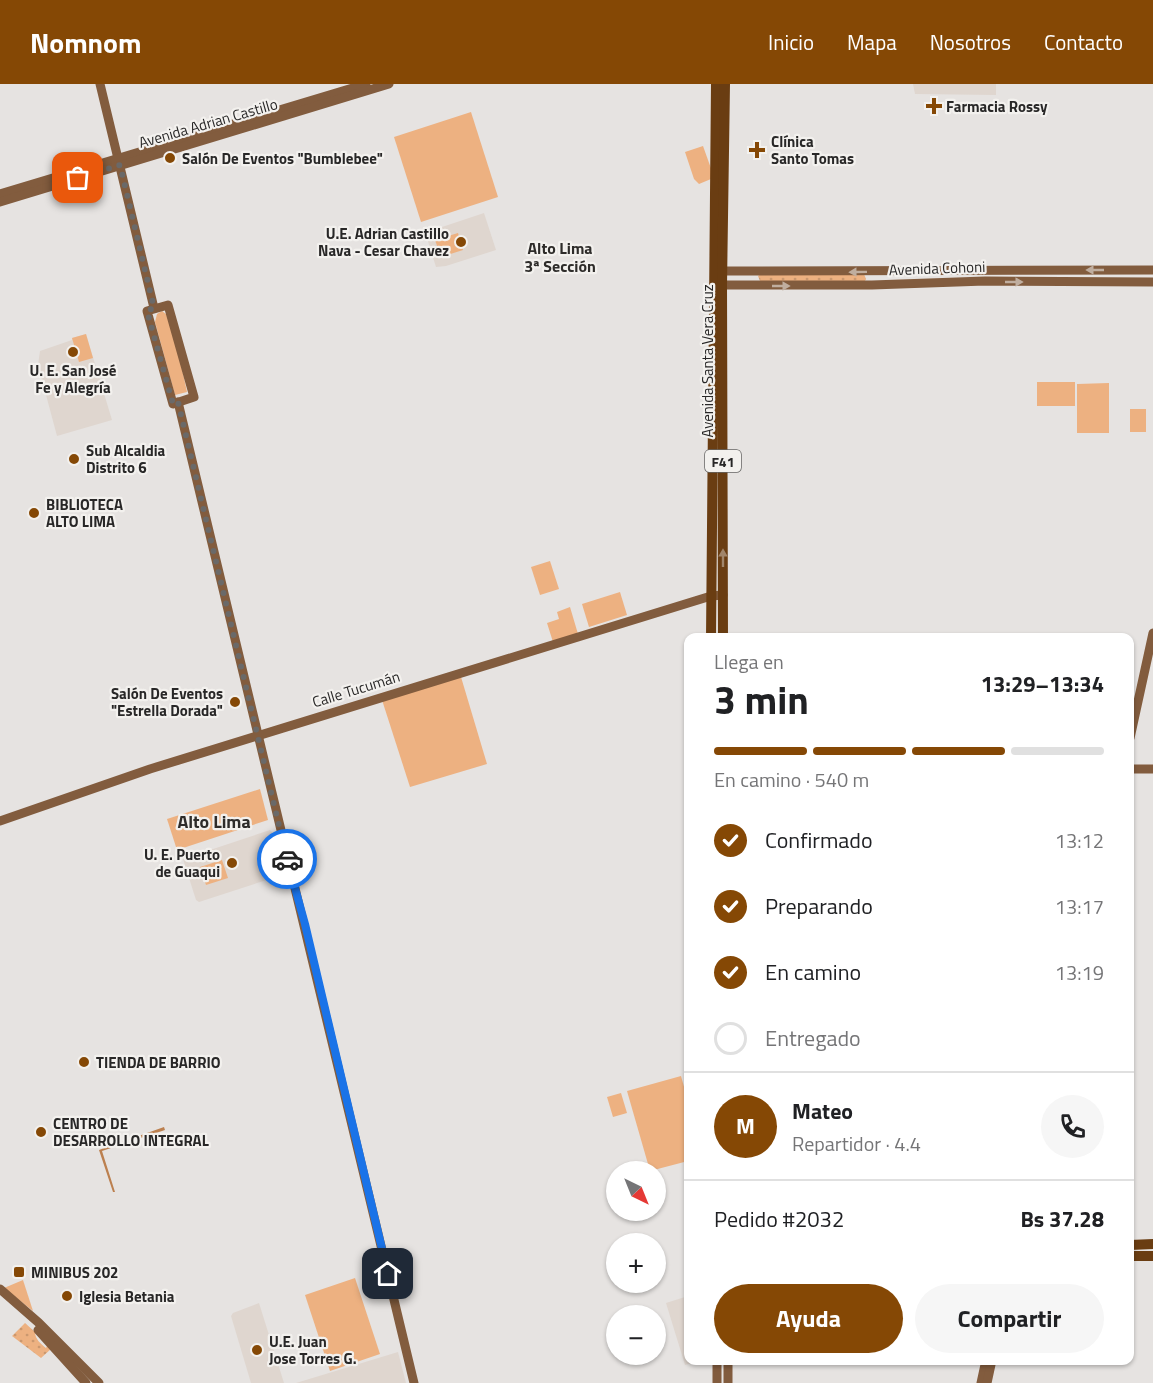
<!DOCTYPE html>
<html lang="es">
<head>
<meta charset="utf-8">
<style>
	body { margin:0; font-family:"Titillium Web",sans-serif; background:#f6f6f6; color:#202124; height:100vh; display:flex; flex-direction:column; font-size:22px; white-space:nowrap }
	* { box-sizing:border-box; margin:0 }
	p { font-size:20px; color:#757577 }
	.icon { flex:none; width:33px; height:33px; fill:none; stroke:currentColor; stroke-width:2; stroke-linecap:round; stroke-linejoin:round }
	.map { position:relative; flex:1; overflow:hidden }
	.side { position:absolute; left:684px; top:549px; width:450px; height:732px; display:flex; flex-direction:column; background:#fff; border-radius:12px; box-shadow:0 2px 4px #0004 }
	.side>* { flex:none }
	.needle { width:39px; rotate:137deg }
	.fabs { position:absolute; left:606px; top:1077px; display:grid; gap:12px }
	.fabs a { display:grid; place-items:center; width:60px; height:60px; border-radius:50%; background:#fff; box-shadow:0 2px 4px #0004; font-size:30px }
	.pin { position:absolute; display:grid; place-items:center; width:51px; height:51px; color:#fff; margin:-26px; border-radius:12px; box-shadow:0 3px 9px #0006 }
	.courier { position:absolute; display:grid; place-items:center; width:60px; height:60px; margin:-30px; border:4px solid #1a73e8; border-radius:50%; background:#fff; color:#222; box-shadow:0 2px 8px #0007 }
	.summary em { font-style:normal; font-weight:700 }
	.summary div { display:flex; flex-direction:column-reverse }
	.summary { display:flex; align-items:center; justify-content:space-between; height:102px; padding:0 30px }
	h1 { font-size:39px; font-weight:700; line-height:45px }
	.bar { display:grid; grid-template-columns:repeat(4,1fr); gap:9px 6px; align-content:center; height:72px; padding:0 30px }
	.bar i { height:8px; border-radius:4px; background:#e0e0e0 }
	.bar .selected { background:#854805 }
	.bar p { grid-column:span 4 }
	.line { display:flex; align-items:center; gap:15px; padding:0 30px; border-top:2px solid #e0e0e0 }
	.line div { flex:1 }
	.round { display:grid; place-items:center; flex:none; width:63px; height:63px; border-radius:32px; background:#f6f6f6 }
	ol { padding:0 30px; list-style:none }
	li { display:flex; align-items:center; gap:18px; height:66px }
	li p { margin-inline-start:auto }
	li .icon { padding:6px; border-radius:50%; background:#854805; color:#fff; stroke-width:4 }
	li:last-child { color:#757577 }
	li i { width:33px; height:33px; border:3px solid #e0e0e0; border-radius:50% }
	.action { display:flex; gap:12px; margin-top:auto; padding:12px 30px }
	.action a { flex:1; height:69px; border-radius:36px; background:#854805; color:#fff; font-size:24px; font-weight:700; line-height:69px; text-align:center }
	.action a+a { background:#f6f6f6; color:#202124 }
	header { display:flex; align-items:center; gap:36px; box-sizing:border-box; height:84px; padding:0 30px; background:#854805; color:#fff }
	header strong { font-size:28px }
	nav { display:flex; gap:33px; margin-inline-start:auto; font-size:21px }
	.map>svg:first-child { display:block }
</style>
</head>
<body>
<header>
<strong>Nomnom</strong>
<nav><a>Inicio</a><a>Mapa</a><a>Nosotros</a><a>Contacto</a></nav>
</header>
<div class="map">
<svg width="1153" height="1299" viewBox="0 0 1153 1299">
	<defs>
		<pattern id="grass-dots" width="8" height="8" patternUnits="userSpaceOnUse" patternTransform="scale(1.5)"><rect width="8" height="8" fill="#edb181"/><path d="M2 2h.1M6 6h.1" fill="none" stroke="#cb986f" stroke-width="1.8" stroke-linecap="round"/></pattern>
	</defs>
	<rect width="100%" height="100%" fill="#e6e3e1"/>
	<g fill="#dfd6cf">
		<polygon points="913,0 996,0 996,11 915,10"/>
		<polygon points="484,129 496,166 446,182 436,183 426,151 427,148"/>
		<polygon points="86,250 112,336 57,352 38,281 40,267 72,256 72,254"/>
		<polygon points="270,746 272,748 283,789 282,791 199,818 196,816 183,775"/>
		<polygon points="688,1212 688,1276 699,1277 685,1281 666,1219"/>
		<polygon points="259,1219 284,1299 251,1299 231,1232 233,1229"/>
		<polygon points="398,1268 406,1299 296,1299"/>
	</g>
	<g fill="url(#grass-dots)">
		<polygon points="761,190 864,190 866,195 865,197 760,197 758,192"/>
		<path d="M25,1239L35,1248C35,1255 41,1260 46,1264L47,1262L51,1265L41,1274L12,1252Z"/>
	</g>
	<g fill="#edb181">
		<polygon points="471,28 498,113 421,138 394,53"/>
		<polygon points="703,62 713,90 711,95 699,100 694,95 685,68"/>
		<polygon points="458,149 463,166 441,173 435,156"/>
		<polygon points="162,227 171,234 187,308 175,311 155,238 157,230"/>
		<polygon points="86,250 93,274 79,278 72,254"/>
		<rect x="1037" y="298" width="38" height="24"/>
		<polygon points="1109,299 1109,349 1077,349 1077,300"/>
		<rect x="1130" y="325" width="16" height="23"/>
		<polygon points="550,477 559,505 540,511 531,483"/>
		<polygon points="620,508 627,531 589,543 582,520"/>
		<polygon points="570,523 578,550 553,558 547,539 559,535 557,528"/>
		<polygon points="461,593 487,680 410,703 382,616"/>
		<polygon points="260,705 268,736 177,766 167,735"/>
		<polygon points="222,776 228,794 206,801 200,783"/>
		<polygon points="681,992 688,1017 688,1077 650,1087 627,1007"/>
		<polygon points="621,1009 627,1029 613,1033 607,1013"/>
		<polygon points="355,1194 380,1270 330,1287 305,1211"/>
		<polygon points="23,1196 33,1227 4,1204"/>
	</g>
	<polygon fill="#bc804f" points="164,1043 165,1046 102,1067 115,1108 113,1108 99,1066"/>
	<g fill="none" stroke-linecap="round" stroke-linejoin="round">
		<g stroke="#825c3e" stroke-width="9">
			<polyline points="100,0 154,224"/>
			<polyline points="0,110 366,0"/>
			<polyline points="0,118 389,0"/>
			<polyline points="722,187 1153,186"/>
			<polyline points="722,201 872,201 985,197 1153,198"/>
			<polygon points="168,221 194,313 173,320 147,227"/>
			<polyline points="178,318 414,1299"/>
			<polyline points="1130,654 1153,549"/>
			<polyline points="1130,685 1153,685"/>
			<polyline points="0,737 150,685 711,512 723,511"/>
			<polyline points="0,1205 39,1239 99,1299"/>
			<polyline points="38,1246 86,1299"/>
			<polyline points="717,1276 717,1299"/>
			<polyline points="728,1299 728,1276"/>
			<polyline points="981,1299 986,1276"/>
			<polyline points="987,1299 992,1276"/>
		</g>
		<g stroke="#6a3d12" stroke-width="10">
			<polyline points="711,554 716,0"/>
			<polyline points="723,554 722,201 725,0"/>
			<polyline points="1130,1161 1153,1160"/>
			<polyline points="1130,1172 1153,1172"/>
		</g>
	</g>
	<defs><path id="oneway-solid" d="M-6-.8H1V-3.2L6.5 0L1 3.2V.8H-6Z" transform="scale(1.5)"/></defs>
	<g fill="#c0ae9f">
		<use href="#oneway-solid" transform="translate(1095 186) rotate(-180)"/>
		<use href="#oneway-solid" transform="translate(858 188) rotate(179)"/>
		<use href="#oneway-solid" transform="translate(1014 198)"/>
		<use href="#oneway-solid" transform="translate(781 202)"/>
	</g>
	<use fill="#a1856a" href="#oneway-solid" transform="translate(723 474) rotate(-90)"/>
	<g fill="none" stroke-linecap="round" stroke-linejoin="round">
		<polyline stroke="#6a6968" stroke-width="6" stroke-dasharray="0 10.8" points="78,94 120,81 154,224 147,227 173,320 178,318 287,775"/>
		<polyline stroke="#1a73e8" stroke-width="8" points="287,775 305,840 388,1190"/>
	</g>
	<g fill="#854805" stroke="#f3f1ee" stroke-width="2">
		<path d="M931 13h6v6h6v6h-6v6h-6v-6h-6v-6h6z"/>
		<path d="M754 57h6v6h6v6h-6v6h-6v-6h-6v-6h6z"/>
		<circle cx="170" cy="74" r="6"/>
		<circle cx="461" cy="158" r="6"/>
		<circle cx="73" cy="268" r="6"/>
		<circle cx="74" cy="375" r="6"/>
		<circle cx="34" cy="429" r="6"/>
		<circle cx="235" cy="618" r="6"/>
		<circle cx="232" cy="779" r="6"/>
		<circle cx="84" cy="978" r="6"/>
		<circle cx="41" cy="1048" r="6"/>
		<rect x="13" y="1182" width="12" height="12" rx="3"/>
		<circle cx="67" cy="1212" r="6"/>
		<circle cx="257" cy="1266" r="6"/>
	</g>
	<g text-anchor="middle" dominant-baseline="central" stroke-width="4.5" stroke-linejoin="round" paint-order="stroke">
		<rect fill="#f3f1ee" stroke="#656463" stroke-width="1.5" x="705" y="366" width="36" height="22" rx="4.5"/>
		<g font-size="14" font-weight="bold" fill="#282727">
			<text x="723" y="377">F41</text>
		</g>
		<g font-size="15" font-weight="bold" fill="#282727" stroke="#f3f1ee" text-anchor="start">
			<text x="946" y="22">Farmacia Rossy</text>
			<text x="771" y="57">Clínica<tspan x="771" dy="17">Santo Tomas</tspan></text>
			<text x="182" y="74">Salón De Eventos "Bumblebee"</text>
			<text x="449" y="149" text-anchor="end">U.E. Adrian Castillo<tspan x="449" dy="17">Nava - Cesar Chavez</tspan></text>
			<text x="73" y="286" text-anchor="middle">U. E. San José<tspan x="73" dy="17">Fe y Alegría</tspan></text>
			<text x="86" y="366">Sub Alcaldia<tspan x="86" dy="17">Distrito 6</tspan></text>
			<text x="46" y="420">BIBLIOTECA<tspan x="46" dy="17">ALTO LIMA</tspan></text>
			<text x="223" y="609" text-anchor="end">Salón De Eventos<tspan x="223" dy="17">"Estrella Dorada"</tspan></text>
			<text x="220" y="770" text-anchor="end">U. E. Puerto<tspan x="220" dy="17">de Guaqui</tspan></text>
			<text x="96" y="978">TIENDA DE BARRIO</text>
			<text x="53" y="1039">CENTRO DE<tspan x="53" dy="17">DESARROLLO INTEGRAL</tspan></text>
			<text x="31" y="1188">MINIBUS 202</text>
			<text x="79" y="1212">Iglesia Betania</text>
			<text x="269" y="1257">U.E. Juan<tspan x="269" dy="17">Jose Torres G.</tspan></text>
		</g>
		<g font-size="15" fill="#282727" stroke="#f3f1ee">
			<text transform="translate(208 39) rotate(-16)">Avenida Adrian Castillo</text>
			<text transform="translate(937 184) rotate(-2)">Avenida Cohoni</text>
			<text transform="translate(707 277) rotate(-90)">Avenida Santa Vera Cruz</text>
			<text transform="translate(356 605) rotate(-17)">Calle Tucumán</text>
		</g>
		<g font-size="16" font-weight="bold" fill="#2e2c2a" stroke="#f3f1ee">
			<text x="560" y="164">Alto Lima<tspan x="560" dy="18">3ª Sección</tspan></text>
		</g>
		<g font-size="18" font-weight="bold" fill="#2e2c2a" stroke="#f3f1ee">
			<text x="214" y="737">Alto Lima</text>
		</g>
	</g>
</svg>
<div class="fabs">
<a><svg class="needle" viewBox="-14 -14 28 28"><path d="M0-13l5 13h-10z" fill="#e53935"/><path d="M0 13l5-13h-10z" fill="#757577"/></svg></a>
<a>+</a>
<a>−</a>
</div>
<div class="pin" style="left:78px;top:94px;background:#ea580c"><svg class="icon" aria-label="bag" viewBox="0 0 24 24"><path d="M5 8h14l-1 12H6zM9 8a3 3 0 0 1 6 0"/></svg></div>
<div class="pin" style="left:388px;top:1190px;background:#1f2937"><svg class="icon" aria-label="home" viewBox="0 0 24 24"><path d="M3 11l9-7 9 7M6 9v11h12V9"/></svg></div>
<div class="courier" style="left:287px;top:775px"><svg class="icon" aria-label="car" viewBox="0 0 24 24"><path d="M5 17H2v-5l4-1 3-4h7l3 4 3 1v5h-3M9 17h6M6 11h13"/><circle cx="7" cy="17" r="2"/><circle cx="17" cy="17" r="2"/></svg></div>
<section class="side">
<div class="summary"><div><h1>3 min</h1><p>Llega en</p></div><em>13:29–13:34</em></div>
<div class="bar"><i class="selected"></i><i class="selected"></i><i class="selected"></i><i></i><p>En camino · 540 m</p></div>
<ol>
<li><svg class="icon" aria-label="check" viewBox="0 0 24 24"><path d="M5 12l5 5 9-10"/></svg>Confirmado<p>13:12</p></li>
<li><svg class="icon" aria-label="check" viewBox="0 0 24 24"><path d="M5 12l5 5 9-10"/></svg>Preparando<p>13:17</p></li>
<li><svg class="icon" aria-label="check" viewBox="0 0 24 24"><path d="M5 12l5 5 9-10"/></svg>En camino<p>13:19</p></li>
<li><i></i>Entregado</li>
</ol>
<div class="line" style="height:108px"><b class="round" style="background:#854805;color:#fff">M</b><div><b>Mateo</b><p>Repartidor · 4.4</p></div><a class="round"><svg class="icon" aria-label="phone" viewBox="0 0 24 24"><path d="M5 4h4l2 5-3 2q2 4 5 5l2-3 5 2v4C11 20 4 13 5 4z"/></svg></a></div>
<div class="line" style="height:78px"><div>Pedido #2032</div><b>Bs 37.28</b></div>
<div class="action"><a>Ayuda</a><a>Compartir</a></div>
</section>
</div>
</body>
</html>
